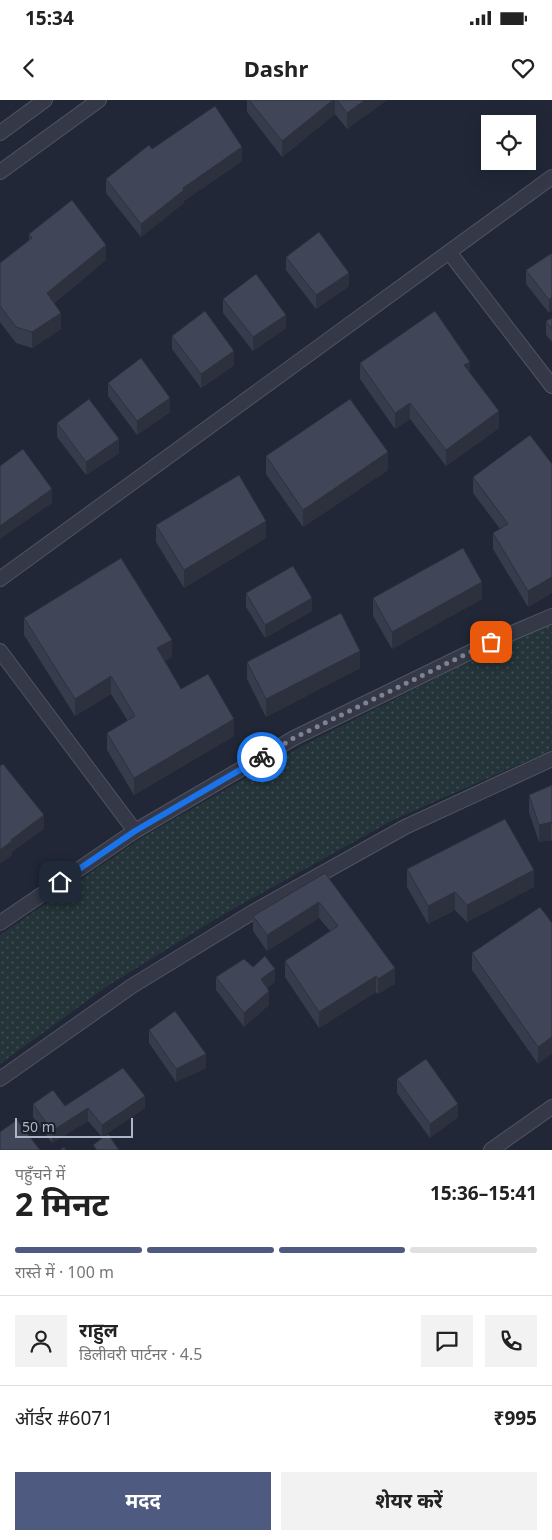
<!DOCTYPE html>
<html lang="hi">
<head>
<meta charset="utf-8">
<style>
	body { margin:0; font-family:"Noto Sans","Noto Sans Devanagari",sans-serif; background:#f2f2f2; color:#222; height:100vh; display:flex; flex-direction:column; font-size:19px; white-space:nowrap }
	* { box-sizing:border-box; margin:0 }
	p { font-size:16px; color:#767676 }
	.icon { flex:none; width:28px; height:28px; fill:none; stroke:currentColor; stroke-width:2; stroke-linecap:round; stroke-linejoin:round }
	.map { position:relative; height:1050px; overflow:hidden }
	.details { display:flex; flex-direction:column; background:#fff; flex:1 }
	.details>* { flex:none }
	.controls { position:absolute; left:481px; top:15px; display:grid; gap:10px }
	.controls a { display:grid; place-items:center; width:55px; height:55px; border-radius:0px; background:#fff; box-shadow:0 5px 20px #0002; font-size:25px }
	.scale { position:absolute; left:15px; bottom:12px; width:118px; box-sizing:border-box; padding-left:5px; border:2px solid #afb4c4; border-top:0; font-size:14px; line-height:18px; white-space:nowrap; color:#afb4c4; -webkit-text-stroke:4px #1a1f2c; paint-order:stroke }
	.pin { position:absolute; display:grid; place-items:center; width:42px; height:42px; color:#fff; margin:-21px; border-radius:10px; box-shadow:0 2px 8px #0006 }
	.courier { position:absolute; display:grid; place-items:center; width:50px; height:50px; margin:-25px; border:4px solid #1a73e8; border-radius:50%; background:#fff; color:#222; box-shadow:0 1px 6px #0007 }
	.overview em { font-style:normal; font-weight:700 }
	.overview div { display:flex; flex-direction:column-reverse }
	.overview { display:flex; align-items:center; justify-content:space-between; height:85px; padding:0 15px }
	h1 { font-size:32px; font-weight:700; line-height:38px }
	.bar { display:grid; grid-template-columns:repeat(4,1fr); gap:8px 5px; align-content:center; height:60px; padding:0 15px }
	.bar i { height:6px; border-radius:4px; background:#e0e0e0 }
	.bar .selected { background:#4f5a80 }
	.bar p { grid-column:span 4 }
	.line { display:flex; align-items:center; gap:12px; padding:0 15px; border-top:1px solid #e0e0e0 }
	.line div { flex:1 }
	.round { display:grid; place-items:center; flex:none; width:52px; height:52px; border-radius:0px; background:#f2f2f2 }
	.cta { display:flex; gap:10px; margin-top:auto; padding:10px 15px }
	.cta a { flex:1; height:58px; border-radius:0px; background:#4f5a80; color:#fff; font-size:20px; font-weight:700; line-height:58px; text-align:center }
	.cta a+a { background:#f2f2f2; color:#222 }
	.status { display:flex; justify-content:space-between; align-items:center; height:35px; padding:0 25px; background:#fff; direction:ltr }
	.status svg { height:14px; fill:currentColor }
	header { display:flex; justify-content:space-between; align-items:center; height:65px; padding:0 15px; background:#fff; font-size:22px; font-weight:700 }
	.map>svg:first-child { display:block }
</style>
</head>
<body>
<div class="status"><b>15:34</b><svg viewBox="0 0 49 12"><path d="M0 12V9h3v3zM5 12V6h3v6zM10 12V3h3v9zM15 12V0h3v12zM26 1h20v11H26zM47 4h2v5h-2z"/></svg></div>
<header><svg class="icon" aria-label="back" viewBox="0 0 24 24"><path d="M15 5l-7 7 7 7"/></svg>Dashr<svg class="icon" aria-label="heart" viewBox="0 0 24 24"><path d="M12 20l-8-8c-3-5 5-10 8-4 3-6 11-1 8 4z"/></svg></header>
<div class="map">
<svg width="552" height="1050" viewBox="0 0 552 1050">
	<defs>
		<pattern id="park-dots" width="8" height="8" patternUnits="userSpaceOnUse" patternTransform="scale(1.25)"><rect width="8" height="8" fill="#243439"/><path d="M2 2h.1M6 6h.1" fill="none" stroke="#414f54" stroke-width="1.8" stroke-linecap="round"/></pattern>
	</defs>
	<rect width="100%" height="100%" fill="#212737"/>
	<polygon fill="url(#park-dots)" points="552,525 552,650 393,720 219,817 106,887 0,964 0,835 143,737 302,646 498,547"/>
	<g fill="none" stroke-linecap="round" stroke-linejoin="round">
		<defs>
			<g id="street">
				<polyline points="0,33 45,0"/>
				<polyline points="0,72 99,0"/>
				<polyline points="449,152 552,286"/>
				<polyline points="0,479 552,77"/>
				<polyline points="0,551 135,731"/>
				<polyline points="0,823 135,731 294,638 491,542 552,516"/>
				<polyline points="0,979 132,886 253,812 405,727 552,659"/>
				<polyline points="491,1050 552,1007"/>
			</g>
		</defs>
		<use href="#street" stroke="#4f5462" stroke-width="16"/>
		<use href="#street" stroke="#353947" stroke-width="14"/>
	</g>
	<g fill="#373c4c">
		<polygon points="247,0 387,0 347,29 335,14 282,57 247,12"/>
		<polygon points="152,49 242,61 184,101 184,103 141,137 106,93 106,79"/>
		<polygon points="29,134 106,160 54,203 61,229 32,248 16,243 0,222 0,163 29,141"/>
		<polygon points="552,153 549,213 526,184 526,170"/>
		<polygon points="286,157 349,186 316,209 286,170"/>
		<polygon points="223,199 286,228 253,251 223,213"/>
		<polygon points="552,218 552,242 546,235 546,221"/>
		<polygon points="172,236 234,265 201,288 172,249"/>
		<polygon points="360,263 470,273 499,328 446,366 410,319 395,329 360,279"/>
		<polygon points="108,283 170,312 137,335 108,296"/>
		<polygon points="57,323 119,353 86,375 57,337"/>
		<polygon points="266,356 388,370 303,427 266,374"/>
		<polygon points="552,364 552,493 528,507 493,449 493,433 500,429 473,393 473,377"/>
		<polygon points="156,425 266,438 184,488 156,442"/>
		<polygon points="246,493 312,511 265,538 246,507"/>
		<polygon points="373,498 482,499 392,549 373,516"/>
		<polygon points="24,518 172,557 165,561 181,589 234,636 134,695 107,650 107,633 128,621 111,594 75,616 24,535"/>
		<polygon points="247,562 360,568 266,617 247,579"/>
		<polygon points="552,685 552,742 551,740 539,742 529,712 529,695"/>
		<polygon points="407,769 534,787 467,822 455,810 428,824 407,787"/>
		<polygon points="325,773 395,884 378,894 376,892 319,928 285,877 285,861 330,831 319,818 267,851 253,831 253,816"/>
		<polygon points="552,823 538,964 472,870 472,853"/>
		<polygon points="253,867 275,882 267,888 269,905 244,927 216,890 216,877"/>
		<polygon points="149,930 206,968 176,982 149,943"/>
		<polygon points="397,979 458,1017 430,1038 397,993"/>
		<polygon points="33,1004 65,1006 145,1008 102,1037 88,1021 52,1043 33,1017"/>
	</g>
	<g fill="#2d313e">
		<polygon points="333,0 335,0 335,14 282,57 282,41"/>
		<polygon points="365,0 387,0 347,29 347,13"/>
		<polygon points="242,47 242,61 184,101 184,103 141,137 141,124 183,88"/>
		<polygon points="106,145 106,160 47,208 47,193"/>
		<polygon points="349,173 349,186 316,209 316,195"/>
		<polygon points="552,197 552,211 549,213 549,200"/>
		<polygon points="61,213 61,229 32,248 32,232"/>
		<polygon points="286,215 286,228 253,251 253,237"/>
		<polygon points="234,251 234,265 201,288 201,274"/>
		<polygon points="470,262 470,278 464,265"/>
		<polygon points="170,298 170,312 137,335 137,321"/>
		<polygon points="410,303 410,319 395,329 395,313"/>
		<polygon points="499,311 499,328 446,366 446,350"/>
		<polygon points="119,339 119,353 86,375 86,362"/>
		<polygon points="388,352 388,370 303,427 303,410"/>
		<polygon points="52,389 52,403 0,439 0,426"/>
		<polygon points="266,421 266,438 184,488 184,470"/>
		<polygon points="552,477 552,493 528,507 528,491"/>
		<polygon points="482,482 482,499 392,549 392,532"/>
		<polygon points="312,498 312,511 265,538 265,525"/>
		<polygon points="172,540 172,557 157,566 157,548"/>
		<polygon points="360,551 360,568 266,617 266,599"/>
		<polygon points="111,576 111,594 75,616 75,599"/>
		<polygon points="234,619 234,636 134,695 134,678"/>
		<polygon points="44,715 44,729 12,752 12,755 0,764 0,750 11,740"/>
		<polygon points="551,722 551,740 539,742 539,725"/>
		<polygon points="534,770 534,787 467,822 467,805"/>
		<polygon points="455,792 455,810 428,824 428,806"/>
		<polygon points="319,802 319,818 267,851 267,835"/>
		<polygon points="395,868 395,884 378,894 378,879"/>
		<polygon points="275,869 275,882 261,892 261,879"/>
		<polygon points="376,876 376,892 319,928 319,912"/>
		<polygon points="269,891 269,905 244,927 244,913"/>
		<polygon points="552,937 552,954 538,964 538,947"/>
		<polygon points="206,954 206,968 176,982 176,969"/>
		<polygon points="145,996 145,1008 102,1037 102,1025"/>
		<polygon points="458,1004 458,1017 430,1038 430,1024"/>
		<polygon points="88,1008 88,1021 52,1043 52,1031"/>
	</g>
	<g fill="#404658" stroke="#2d313e">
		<polygon points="249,0 333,0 282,41"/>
		<polygon points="337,0 365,0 347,13"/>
		<polygon points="215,6 242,47 183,88 184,90 141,124 106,79 149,45 152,49"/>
		<polygon points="72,100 106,145 47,193 61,213 32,232 16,227 0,206 0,163 32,138 29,134"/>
		<polygon points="319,132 349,173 316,195 286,157"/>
		<polygon points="552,153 552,197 549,200 526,170"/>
		<polygon points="256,174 286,215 253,237 223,199"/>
		<polygon points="205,211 234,251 201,274 172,236"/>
		<polygon points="435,211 470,262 464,265 499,311 446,350 410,303 395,313 360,263"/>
		<polygon points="552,218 552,229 546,221"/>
		<polygon points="141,258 170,298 137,321 108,283"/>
		<polygon points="89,299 119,339 86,362 57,323"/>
		<polygon points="350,299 388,352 303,410 266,356"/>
		<polygon points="530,335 552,364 552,477 528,491 493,433 508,424 473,377"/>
		<polygon points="23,349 52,389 0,426 0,366"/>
		<polygon points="239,375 266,421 184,470 156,425"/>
		<polygon points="463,448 482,482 392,532 373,498"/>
		<polygon points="121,458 172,540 157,548 181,589 208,574 234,619 134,678 107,633 135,616 111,576 75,599 24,518"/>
		<polygon points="293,466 312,498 265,525 246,493"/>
		<polygon points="341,513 360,551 266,599 247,562"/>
		<polygon points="3,664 44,715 11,740 12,741 0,750 0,666"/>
		<polygon points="552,685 552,725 551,722 539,725 529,695"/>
		<polygon points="505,719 534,770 467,805 455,792 428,806 407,769"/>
		<polygon points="325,773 395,868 378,879 376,876 319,912 285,861 338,826 319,802 267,835 253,816"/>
		<polygon points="540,807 552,823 552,937 538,947 472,853"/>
		<polygon points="265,856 275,869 261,879 269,891 244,913 216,877 244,859 253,867"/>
		<polygon points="175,911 206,954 176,969 149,930"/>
		<polygon points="426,959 458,1004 430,1024 397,979"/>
		<polygon points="123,968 145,996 102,1025 88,1008 52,1031 33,1004 53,990 65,1006"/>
		<polygon points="17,1020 40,1050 0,1050 0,1032"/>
		<polygon points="108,1034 119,1050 97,1050 93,1045"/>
		<polygon points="64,1047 66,1050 60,1050"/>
	</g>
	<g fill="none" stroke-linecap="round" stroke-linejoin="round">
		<polyline stroke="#7d8393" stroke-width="5" stroke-dasharray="0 9" points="262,657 294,638 491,542"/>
		<polyline stroke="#1a73e8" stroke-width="6" points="60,782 135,731 262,657"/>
	</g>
</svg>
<div class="controls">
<a><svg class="icon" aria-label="locate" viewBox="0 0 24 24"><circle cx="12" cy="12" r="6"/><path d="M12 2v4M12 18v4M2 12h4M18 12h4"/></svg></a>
</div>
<div class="scale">50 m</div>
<div class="pin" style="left:491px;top:542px;background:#ea580c"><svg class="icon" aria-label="bag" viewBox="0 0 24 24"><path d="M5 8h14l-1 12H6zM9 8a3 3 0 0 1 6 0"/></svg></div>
<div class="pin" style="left:60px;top:782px;background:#1f2937"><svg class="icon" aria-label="home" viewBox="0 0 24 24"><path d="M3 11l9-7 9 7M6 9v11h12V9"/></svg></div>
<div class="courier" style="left:262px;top:657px"><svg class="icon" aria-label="bike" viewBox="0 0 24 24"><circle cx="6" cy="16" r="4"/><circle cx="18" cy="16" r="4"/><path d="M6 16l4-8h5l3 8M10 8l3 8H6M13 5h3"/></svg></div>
</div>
<section class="details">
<div class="overview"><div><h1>2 मिनट</h1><p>पहुँचने में</p></div><em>15:36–15:41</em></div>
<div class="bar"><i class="selected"></i><i class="selected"></i><i class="selected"></i><i></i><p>रास्ते में · 100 m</p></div>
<div class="line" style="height:90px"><a class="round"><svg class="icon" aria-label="person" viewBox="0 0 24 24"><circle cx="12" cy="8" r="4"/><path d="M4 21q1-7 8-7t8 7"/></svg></a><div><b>राहुल</b><p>डिलीवरी पार्टनर · 4.5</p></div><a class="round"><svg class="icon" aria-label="chat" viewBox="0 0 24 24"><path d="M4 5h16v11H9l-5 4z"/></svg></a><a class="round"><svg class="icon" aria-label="phone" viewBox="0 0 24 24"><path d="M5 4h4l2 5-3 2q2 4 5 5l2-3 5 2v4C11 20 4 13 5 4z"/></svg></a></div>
<div class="line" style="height:65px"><div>ऑर्डर #6071</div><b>₹995</b></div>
<div class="cta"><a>मदद</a><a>शेयर करें</a></div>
</section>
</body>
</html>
